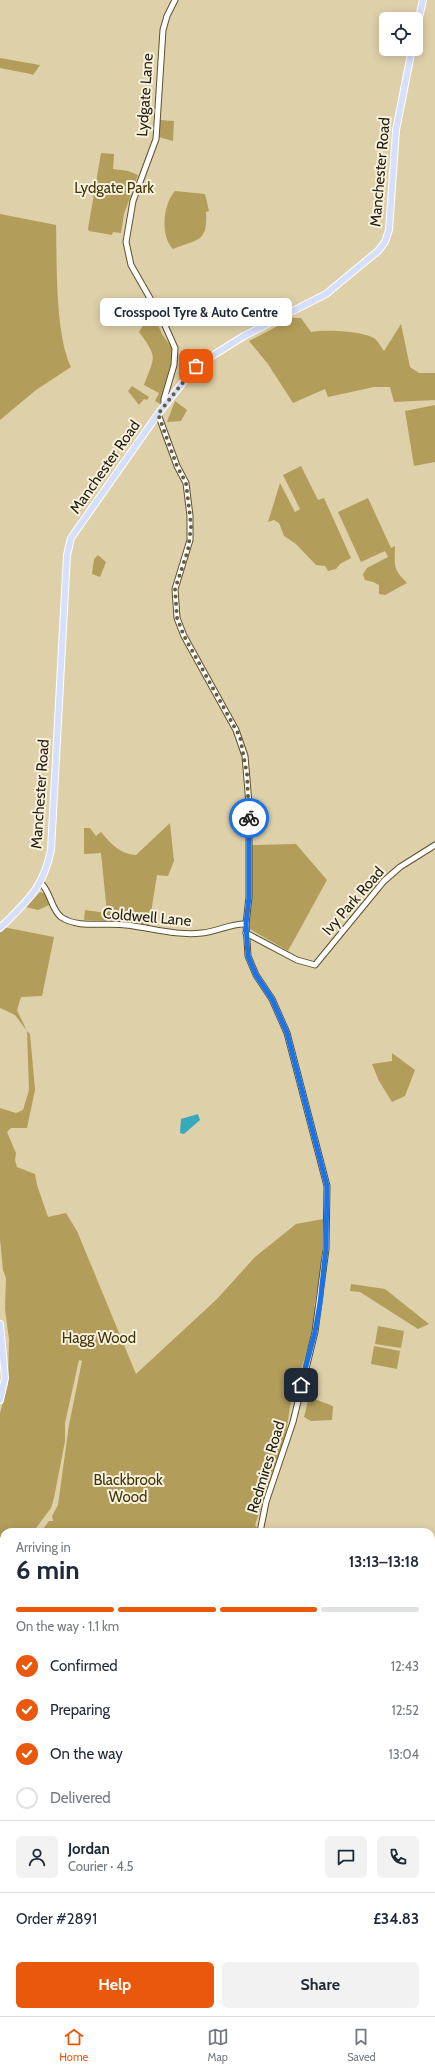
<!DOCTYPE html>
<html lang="en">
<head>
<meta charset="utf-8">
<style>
	body { margin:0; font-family:Cabin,sans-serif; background:#f2f2f3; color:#1f2937; height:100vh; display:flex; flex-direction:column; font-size:15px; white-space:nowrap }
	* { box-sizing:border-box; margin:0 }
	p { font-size:13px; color:#747a83 }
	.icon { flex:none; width:22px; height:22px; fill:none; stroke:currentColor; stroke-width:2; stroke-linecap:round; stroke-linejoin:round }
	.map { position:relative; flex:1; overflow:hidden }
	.panel { position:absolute; left:0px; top:1528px; width:435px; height:488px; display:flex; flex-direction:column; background:#fff; border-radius:12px 12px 0 0; box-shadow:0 2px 10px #0003 }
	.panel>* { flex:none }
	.buttons { position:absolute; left:379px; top:12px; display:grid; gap:8px }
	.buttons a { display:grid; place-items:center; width:44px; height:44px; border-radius:6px; background:#fff; box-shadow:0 2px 10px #0003; font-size:20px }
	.pin { position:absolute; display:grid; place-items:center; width:34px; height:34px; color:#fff; margin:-17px; border-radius:8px; box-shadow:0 2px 6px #0006 }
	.courier { position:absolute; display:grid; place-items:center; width:40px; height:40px; margin:-20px; border:3px solid #1a73e8; border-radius:50%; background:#fff; color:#222; box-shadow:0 1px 5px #0007 }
	.bubble { position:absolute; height:28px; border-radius:6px; background:#fff; box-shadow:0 2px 10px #0003; font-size:13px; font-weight:700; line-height:28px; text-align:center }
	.headline em { font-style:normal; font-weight:700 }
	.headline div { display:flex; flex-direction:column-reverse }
	.headline { display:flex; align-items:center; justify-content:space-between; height:68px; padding:0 16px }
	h1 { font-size:26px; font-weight:700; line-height:30px }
	.bar { display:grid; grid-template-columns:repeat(4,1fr); gap:6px 4px; align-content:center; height:48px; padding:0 16px }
	.bar i { height:5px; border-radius:3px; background:#e0e1e3 }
	.bar .active { background:#ea580c }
	.bar p { grid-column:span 4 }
	.line { display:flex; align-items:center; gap:10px; padding:0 16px; border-top:1px solid #e0e1e3 }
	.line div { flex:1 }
	.round { display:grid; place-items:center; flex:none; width:42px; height:42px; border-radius:6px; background:#f2f2f3 }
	ol { padding:0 16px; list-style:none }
	li { display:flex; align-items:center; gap:12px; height:44px }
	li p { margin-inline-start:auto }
	li .icon { padding:4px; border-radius:50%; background:#ea580c; color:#fff; stroke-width:4 }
	li:last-child { color:#747a83 }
	li i { width:22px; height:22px; border:2px solid #e0e1e3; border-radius:50% }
	.action { display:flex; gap:8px; margin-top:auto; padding:8px 16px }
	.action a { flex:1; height:46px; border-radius:6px; background:#ea580c; color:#fff; font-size:16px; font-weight:700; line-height:46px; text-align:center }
	.action a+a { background:#f2f2f3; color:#1f2937 }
	.tab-bar { display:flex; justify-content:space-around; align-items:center; height:56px; border-top:1px solid #e0e1e3; background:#fff; font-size:11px; color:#747a83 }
	.tab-bar a { display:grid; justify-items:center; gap:2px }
	.tab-bar .active { color:#ea580c }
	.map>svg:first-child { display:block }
</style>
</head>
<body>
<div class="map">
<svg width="435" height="2016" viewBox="0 0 435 2016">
	<rect width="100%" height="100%" fill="#ded0a9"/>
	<g fill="#b39d5b">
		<polygon points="0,58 40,65 33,75 31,74 0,68"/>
		<polygon points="160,120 174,121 173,141 159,137"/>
		<polygon points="101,153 114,154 113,169 128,171 138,175 124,214 121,233 113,232 112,235 89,231 88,229"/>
		<path d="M175,191L205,194L209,211L206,212C208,243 197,239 173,249C160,236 163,204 175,191Z"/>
		<path d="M0,214L56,225C57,263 55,334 71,367L36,390L0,420Z"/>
		<path d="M150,314H153L162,334L172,348L173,364L160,404L155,401L159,393L144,385C155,356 158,358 139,332Z"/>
		<path d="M293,318H301L311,332C324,329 362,331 374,338C378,341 381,347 384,351L401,324L410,367L419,373H435V400L394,402L390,387H374L328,397L325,389L293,403L268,364L249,341Z"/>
		<polygon points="132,386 149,397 147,400 144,399 139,405 128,391"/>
		<polygon points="175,401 187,410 181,421 167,422"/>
		<polygon points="435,405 435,462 414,466 405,411"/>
		<polygon points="301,466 318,500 324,498 351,558 340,564 336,569 328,571 325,566 316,565 296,544 284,536 279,523 274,520 268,522 280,483 295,512 300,509 283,475"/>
		<path d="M368,498L391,548L395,546C395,566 392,568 407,583L385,595L379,594V585L373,582L365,580L363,574L367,568L388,557L385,551L361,562L338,512Z"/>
		<polygon points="98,555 106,562 100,577 92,574 94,559"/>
		<path d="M170,823L174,861L168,876L157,875L149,925L119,921L85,920L84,919L85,910L107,913L101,853L84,854V828H90L96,836L101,832C111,844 120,854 136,855Z"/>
		<polygon points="296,844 327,880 288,951 248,928 252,845"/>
		<polygon points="40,892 46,894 49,905 38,910 26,907"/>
		<polygon points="3,927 54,937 42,996 21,997 17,1010 27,1031 30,1034 35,1090 27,1128 11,1128 7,1132 16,1153 15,1160 17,1167 35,1174 37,1185 48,1217 66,1213 77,1231 136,1374 217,1299 255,1257 296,1224 323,1219 321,1273 314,1307 317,1303 312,1334 290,1406 286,1434 255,1525 257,1528 256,1532 41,1532 49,1521 53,1521 52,1516 58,1505 69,1425 82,1361 79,1360 65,1423 65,1441 54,1498 51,1508 33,1532 4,1532 4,1575 0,1580 0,1413 8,1384 9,1339 5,1309 6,1278 3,1270 0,1239 0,1108 16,1113 23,1110 29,1090 27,1031 15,1015 0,1008 0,931"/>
		<polygon points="392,1053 415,1070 405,1096 392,1102 379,1081 372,1064 392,1061"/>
		<polygon points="351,1284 385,1289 429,1324 418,1329 360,1292 350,1291"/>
		<polygon points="378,1326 404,1331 401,1348 375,1344"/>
		<polygon points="374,1346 400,1351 397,1369 371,1364"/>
		<polygon points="309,1397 333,1406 332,1420 311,1421 304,1417"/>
		<polygon points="4,1580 4,1955 0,1954 0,1586"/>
		<rect x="95" y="2012" width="228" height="4"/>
	</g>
	<polygon fill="#36a9bc" points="198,1114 200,1120 184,1134 180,1133 181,1119"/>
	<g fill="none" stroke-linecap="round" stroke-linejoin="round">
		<polyline stroke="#36a9bc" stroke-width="1" points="0,1847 4,1852"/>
		<defs>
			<g id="minor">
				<polyline points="164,405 164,399 174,365 175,348 163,321 131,265 126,242 133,201 156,139 163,30 167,16 175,0"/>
				<polyline points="158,414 177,466 186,483 190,516 190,540 175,589 177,618 184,636 236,730 245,756 249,804 249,897 246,924 248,956 256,975 272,999 287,1033 327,1186 326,1249 315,1332 293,1422 266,1502 260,1532"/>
				<path d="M41,883C51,893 51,909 61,917C78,929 106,922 126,925C152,928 176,936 202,933C217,932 231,923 246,924"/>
				<polyline points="246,933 297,960 315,965 384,881 400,867 435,845"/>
				<polyline points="431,1832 435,1835"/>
				<polyline points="0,1987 4,1987"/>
				<polyline points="24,2012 26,2016"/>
				<polyline points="326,2016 326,2012"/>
			</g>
			<g id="major">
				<polyline points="416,31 423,0"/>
				<path d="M0,928C27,901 43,889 51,850L67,555L71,538L158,414L196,366L244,336L326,294L378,251L385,242L389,230L396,130L412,49"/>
				<polyline points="0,1324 5,1378 0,1400"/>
			</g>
		</defs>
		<use href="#minor" stroke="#5d512e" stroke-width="7"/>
		<use href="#major" stroke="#fff" stroke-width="8"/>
		<use href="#minor" stroke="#fff" stroke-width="5"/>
		<use href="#major" stroke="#d6dffc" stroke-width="6"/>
	</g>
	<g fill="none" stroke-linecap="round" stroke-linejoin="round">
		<polyline stroke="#645c44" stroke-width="4" stroke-dasharray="0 7.2" points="196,366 158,414 177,466 186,483 190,516 191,527 188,550 175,589 177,618 184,636 240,737 247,774 249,818"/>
		<polyline stroke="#1a73e8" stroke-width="5" points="249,818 249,897 246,924 248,956 256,975 272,999 287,1033 327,1186 326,1249 320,1303 315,1332 301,1385"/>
	</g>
	<g text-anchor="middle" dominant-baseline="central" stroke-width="4" stroke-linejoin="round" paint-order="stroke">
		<g font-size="15" fill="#221d0e" stroke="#f8f1de">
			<text transform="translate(145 95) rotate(-86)">Lydgate Lane</text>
			<text transform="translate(380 172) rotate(-85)">Manchester Road</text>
			<text transform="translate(105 467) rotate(-55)">Manchester Road</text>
			<text transform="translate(40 794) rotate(-86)">Manchester Road</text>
			<text transform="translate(353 901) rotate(-49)">Ivy Park Road</text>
			<text transform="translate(147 917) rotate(5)">Coldwell Lane</text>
			<text transform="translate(266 1467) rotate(-73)">Redmires Road</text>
		</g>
		<g font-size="15" fill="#423405" stroke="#f8f1de">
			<text x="114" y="188">Lydgate Park</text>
			<text x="99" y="1338">Hagg Wood</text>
			<text x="128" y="1480">Blackbrook<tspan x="128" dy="17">Wood</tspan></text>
		</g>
	</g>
</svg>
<div class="buttons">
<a><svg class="icon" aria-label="locate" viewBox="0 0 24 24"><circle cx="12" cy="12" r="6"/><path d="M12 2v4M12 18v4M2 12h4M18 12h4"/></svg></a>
</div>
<div class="pin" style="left:196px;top:366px;background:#ea580c"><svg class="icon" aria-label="bag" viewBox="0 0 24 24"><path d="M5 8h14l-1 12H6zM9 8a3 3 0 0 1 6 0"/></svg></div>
<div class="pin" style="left:301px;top:1385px;background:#1f2937"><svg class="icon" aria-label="home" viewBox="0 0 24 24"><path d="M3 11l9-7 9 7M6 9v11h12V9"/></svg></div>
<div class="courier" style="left:249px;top:818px"><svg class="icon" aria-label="bike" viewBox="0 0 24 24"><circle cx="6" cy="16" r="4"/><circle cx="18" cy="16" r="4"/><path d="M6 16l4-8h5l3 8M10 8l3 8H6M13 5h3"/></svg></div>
<div class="bubble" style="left:100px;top:298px;width:192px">Crosspool Tyre &amp; Auto Centre</div>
<section class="panel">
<div class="headline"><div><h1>6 min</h1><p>Arriving in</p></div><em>13:13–13:18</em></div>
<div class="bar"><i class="active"></i><i class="active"></i><i class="active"></i><i></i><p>On the way · 1.1 km</p></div>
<ol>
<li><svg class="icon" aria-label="check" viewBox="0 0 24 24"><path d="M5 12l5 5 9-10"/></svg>Confirmed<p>12:43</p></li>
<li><svg class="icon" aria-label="check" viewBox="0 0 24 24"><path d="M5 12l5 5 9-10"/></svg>Preparing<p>12:52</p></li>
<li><svg class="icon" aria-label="check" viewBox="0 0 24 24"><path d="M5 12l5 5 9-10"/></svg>On the way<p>13:04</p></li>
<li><i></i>Delivered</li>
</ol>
<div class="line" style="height:72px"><a class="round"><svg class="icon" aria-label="person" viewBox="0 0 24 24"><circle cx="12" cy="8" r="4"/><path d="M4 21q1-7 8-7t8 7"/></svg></a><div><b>Jordan</b><p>Courier · 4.5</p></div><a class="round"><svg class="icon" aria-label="chat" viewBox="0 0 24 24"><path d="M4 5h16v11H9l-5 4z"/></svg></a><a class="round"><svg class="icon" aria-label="phone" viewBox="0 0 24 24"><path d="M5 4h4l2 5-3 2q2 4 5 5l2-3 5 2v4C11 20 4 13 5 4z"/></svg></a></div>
<div class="line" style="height:52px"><div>Order #2891</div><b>£34.83</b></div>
<div class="action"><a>Help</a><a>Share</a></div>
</section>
</div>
<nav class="tab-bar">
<a class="active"><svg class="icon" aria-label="home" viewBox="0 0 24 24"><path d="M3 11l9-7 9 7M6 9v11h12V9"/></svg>Home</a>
<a><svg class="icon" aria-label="map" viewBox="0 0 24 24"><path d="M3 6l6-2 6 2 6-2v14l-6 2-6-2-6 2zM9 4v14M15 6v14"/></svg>Map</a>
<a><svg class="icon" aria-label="saved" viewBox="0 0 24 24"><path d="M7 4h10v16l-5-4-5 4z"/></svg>Saved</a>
</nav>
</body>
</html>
